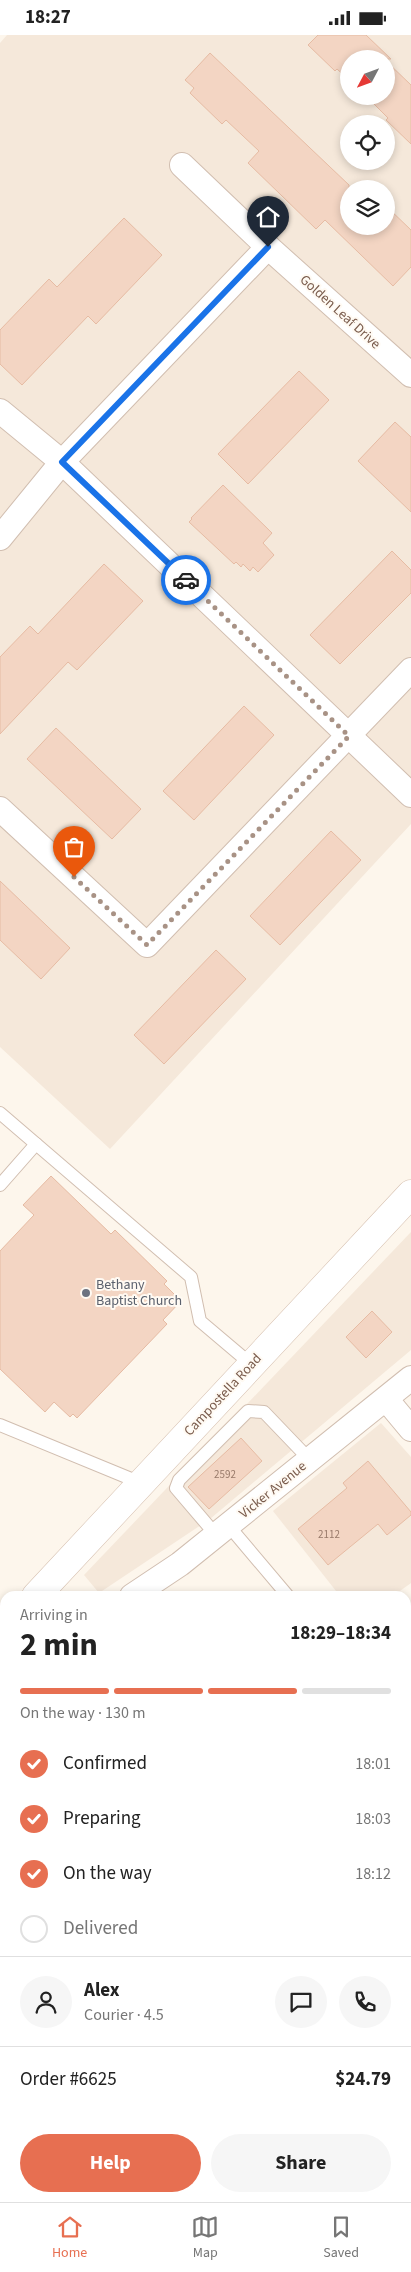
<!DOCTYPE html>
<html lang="en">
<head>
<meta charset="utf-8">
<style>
	body { margin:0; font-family:"Source Sans 3",sans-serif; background:#f6f6f6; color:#222; height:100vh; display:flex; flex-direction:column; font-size:19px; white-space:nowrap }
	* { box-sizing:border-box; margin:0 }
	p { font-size:16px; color:#767676 }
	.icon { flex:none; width:28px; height:28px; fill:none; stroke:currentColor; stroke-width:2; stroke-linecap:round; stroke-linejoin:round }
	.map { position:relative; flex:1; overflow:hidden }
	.sheet { position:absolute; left:0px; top:1556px; width:411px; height:611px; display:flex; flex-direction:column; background:#fff; border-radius:15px 15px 0 0; box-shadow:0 2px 8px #0003 }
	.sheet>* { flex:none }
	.needle { width:32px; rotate:229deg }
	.tools { position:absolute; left:340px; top:15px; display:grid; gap:10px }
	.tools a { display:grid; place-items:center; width:55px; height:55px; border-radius:50%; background:#fff; box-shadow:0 2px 8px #0003; font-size:25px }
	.pin { position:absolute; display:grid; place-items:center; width:42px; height:42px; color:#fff; margin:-51px -21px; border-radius:50% 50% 50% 0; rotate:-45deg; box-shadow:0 0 5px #0007 }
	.pin .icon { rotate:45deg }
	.courier { position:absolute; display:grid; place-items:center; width:50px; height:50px; margin:-25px; border:4px solid #1a73e8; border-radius:50%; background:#fff; color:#222; box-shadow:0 1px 6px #0007 }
	.overview em { font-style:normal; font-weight:700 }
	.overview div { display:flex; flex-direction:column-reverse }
	.overview { display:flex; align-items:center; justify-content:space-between; height:85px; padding:0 20px }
	h1 { font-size:32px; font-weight:700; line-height:38px }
	.bar { display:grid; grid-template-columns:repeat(4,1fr); gap:8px 5px; align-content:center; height:60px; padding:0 20px }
	.bar i { height:6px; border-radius:4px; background:#e0e0e0 }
	.bar .selected { background:#e76f51 }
	.bar p { grid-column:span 4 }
	.line { display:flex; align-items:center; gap:12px; padding:0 20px; border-top:1px solid #e0e0e0 }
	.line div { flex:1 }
	.round { display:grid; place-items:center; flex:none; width:52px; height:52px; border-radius:26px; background:#f6f6f6 }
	ol { padding:0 20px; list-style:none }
	li { display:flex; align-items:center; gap:15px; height:55px }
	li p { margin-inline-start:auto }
	li .icon { padding:5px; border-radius:50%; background:#e76f51; color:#fff; stroke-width:4 }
	li:last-child { color:#767676 }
	li i { width:28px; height:28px; border:2px solid #e0e0e0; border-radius:50% }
	.primary-button { display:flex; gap:10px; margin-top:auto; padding:10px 20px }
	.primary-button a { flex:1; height:58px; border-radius:30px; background:#e76f51; color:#fff; font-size:20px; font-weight:700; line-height:58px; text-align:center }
	.primary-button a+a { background:#f6f6f6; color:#222 }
	.status { display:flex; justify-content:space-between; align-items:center; height:35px; padding:0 25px; background:#fff; direction:ltr }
	.status svg { height:14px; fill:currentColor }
	.tab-bar { display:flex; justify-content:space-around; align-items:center; height:70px; border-top:1px solid #e0e0e0; background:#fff; font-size:14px; color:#767676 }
	.tab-bar a { display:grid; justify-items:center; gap:2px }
	.tab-bar .selected { color:#e76f51 }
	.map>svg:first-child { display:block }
</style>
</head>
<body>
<div class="status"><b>18:27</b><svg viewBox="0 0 49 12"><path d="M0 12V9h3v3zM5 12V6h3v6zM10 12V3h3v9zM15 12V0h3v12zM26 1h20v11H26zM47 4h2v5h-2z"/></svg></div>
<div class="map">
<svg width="411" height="2167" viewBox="0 0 411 2167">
	<rect width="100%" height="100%" fill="#fdf6ec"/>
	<g fill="#f5e8da" fill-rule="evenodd">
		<path d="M7,0H411V789L110,1114L0,1012V8ZM349,24H386V61H349ZM349,89H386V126H349ZM349,154H386V191H349Z"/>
		<polygon points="411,1197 411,1315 210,1484 99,1558 84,1540"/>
		<polygon points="381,1388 411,1422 411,1548 393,1561 340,1561 273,1476"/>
	</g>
	<g fill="#f3d5c3" stroke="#e6bba3">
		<polygon points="318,0 366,0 391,24 349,24 349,45 337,34 335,36 308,10"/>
		<polygon points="210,18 349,150 349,191 386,191 386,171 411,195 411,232 393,251 325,185 316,194 248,128 259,116 226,85 222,89 190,58 194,53 185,45"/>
		<polygon points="386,26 411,50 411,109 386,85 388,83 366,61 386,61"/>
		<polygon points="124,183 162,220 96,289 88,281 22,350 0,329 0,295 49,244 57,252"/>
		<polygon points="299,336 329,365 248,449 218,419"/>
		<polygon points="395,387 411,402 411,477 358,426"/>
		<polygon points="223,450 272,498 263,508 274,520 258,537 253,532 250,536 243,529 241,532 236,527 234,529 189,487 192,484 191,483"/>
		<polygon points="392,516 411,535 411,558 340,629 310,600"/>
		<polygon points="104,529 143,566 77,635 68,627 0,699 0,622 30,591 38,599"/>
		<polygon points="244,671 274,700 194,785 163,756"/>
		<polygon points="56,693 141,774 112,804 27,724"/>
		<polygon points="331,796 361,825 280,910 250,881"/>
		<polygon points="0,846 70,913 41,944 0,905"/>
		<polygon points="216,915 246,944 164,1029 134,1000"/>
		<polygon points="51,1141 111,1199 115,1195 167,1246 164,1249 181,1266 163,1285 167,1289 77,1383 73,1379 70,1382 54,1367 45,1377 0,1334 0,1216 34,1180 23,1170"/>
		<polygon points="372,1276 392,1297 366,1323 346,1302"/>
		<polygon points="241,1403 262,1426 209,1474 188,1452"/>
		<polygon points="368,1426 411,1477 411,1480 387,1500 378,1489 328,1530 298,1494 347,1453 343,1448"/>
	</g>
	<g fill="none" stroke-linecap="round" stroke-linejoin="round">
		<defs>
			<g id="service">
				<polyline points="0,1078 191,1242 200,1286 252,1330"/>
				<polyline points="0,1150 36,1109"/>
				<polyline points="0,1390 141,1448"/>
				<polyline points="228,1490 288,1561"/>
				<polyline points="216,1500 176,1453 179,1445 248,1376 264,1377 310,1425"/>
			</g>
			<g id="minor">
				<polyline points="182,130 268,212 411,340"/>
				<polyline points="0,376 62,427 411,760"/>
				<polyline points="0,503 62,427 268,212"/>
				<polyline points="0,774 147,910 411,635"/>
				<polyline points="386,1364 411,1394"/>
				<polyline points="132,1561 180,1529 411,1343"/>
				<polyline points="0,1641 5,1638"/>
			</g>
			<g id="secondary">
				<polyline points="36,1561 411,1159"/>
				<polyline points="0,1599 5,1594"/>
			</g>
		</defs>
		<use href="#service" stroke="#d1beb0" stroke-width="14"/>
		<use href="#minor" stroke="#d1beb0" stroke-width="26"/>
		<use href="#secondary" stroke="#d6c0b0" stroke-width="29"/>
		<use href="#service" stroke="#fff" stroke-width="12"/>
		<use href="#minor" stroke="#fff" stroke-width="24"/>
		<use href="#secondary" stroke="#fff" stroke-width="28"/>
	</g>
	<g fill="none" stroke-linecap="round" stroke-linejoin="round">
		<polyline stroke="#a89285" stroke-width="5" stroke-dasharray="0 9" points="74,842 147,910 349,701 186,545"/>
		<polyline stroke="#1a73e8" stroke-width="6" points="186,545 62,427 268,212"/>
	</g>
	<circle fill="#6b7280" stroke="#fffaf3" stroke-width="2" cx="86" cy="1258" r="5"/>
	<g text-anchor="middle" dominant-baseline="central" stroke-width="4" stroke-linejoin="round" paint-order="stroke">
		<g font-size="11" fill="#987a6a">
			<text x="225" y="1439">2592</text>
			<text x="329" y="1499">2112</text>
		</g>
		<g font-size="14" fill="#7a5c4d" stroke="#fffaf3">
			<text transform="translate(340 277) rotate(42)">Golden Leaf Drive</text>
			<text transform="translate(223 1360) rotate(-47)">Campostella Road</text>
			<text transform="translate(273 1455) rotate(-39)">Vicker Avenue</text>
		</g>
		<g font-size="14" fill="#5b616d" stroke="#fffaf3" text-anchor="start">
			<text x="96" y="1250">Bethany<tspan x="96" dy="16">Baptist Church</tspan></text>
		</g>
	</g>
</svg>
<div class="tools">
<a><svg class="needle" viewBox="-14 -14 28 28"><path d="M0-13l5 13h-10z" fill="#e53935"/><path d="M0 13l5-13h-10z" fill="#767676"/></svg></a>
<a><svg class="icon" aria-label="locate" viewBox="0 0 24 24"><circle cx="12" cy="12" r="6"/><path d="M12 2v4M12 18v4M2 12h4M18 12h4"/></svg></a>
<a><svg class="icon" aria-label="layers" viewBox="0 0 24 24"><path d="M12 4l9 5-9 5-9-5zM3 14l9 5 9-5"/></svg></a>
</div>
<div class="pin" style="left:74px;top:842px;background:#ea580c"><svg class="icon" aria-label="bag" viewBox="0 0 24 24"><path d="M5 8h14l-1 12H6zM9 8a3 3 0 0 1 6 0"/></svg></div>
<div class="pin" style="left:268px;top:212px;background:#1f2937"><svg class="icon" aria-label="home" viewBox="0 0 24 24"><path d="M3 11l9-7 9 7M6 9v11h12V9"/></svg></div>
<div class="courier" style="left:186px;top:545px"><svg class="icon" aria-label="car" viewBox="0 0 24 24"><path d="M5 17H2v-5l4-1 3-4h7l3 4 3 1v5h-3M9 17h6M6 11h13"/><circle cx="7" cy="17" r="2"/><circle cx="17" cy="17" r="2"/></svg></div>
<section class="sheet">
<div class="overview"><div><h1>2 min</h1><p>Arriving in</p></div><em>18:29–18:34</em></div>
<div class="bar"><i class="selected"></i><i class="selected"></i><i class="selected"></i><i></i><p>On the way · 130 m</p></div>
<ol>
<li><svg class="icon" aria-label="check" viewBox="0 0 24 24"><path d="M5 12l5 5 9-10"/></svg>Confirmed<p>18:01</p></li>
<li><svg class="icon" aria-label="check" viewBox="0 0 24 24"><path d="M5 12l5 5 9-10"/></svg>Preparing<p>18:03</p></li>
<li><svg class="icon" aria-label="check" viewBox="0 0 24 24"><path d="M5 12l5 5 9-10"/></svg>On the way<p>18:12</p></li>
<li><i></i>Delivered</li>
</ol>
<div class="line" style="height:90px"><a class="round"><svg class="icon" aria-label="person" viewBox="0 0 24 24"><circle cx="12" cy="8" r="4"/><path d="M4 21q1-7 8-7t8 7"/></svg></a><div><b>Alex</b><p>Courier · 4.5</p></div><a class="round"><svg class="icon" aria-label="chat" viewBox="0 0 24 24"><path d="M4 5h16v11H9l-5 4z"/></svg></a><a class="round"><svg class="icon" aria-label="phone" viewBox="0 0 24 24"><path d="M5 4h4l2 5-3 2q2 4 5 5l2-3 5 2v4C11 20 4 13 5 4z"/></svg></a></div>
<div class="line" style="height:65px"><div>Order #6625</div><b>$24.79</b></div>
<div class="primary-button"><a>Help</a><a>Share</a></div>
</section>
</div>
<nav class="tab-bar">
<a class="selected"><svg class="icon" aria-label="home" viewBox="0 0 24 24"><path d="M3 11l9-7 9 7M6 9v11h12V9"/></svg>Home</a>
<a><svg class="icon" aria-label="map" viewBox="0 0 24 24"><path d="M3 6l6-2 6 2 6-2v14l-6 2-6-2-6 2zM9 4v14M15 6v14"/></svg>Map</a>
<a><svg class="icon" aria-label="saved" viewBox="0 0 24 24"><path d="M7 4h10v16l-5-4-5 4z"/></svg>Saved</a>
</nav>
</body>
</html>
